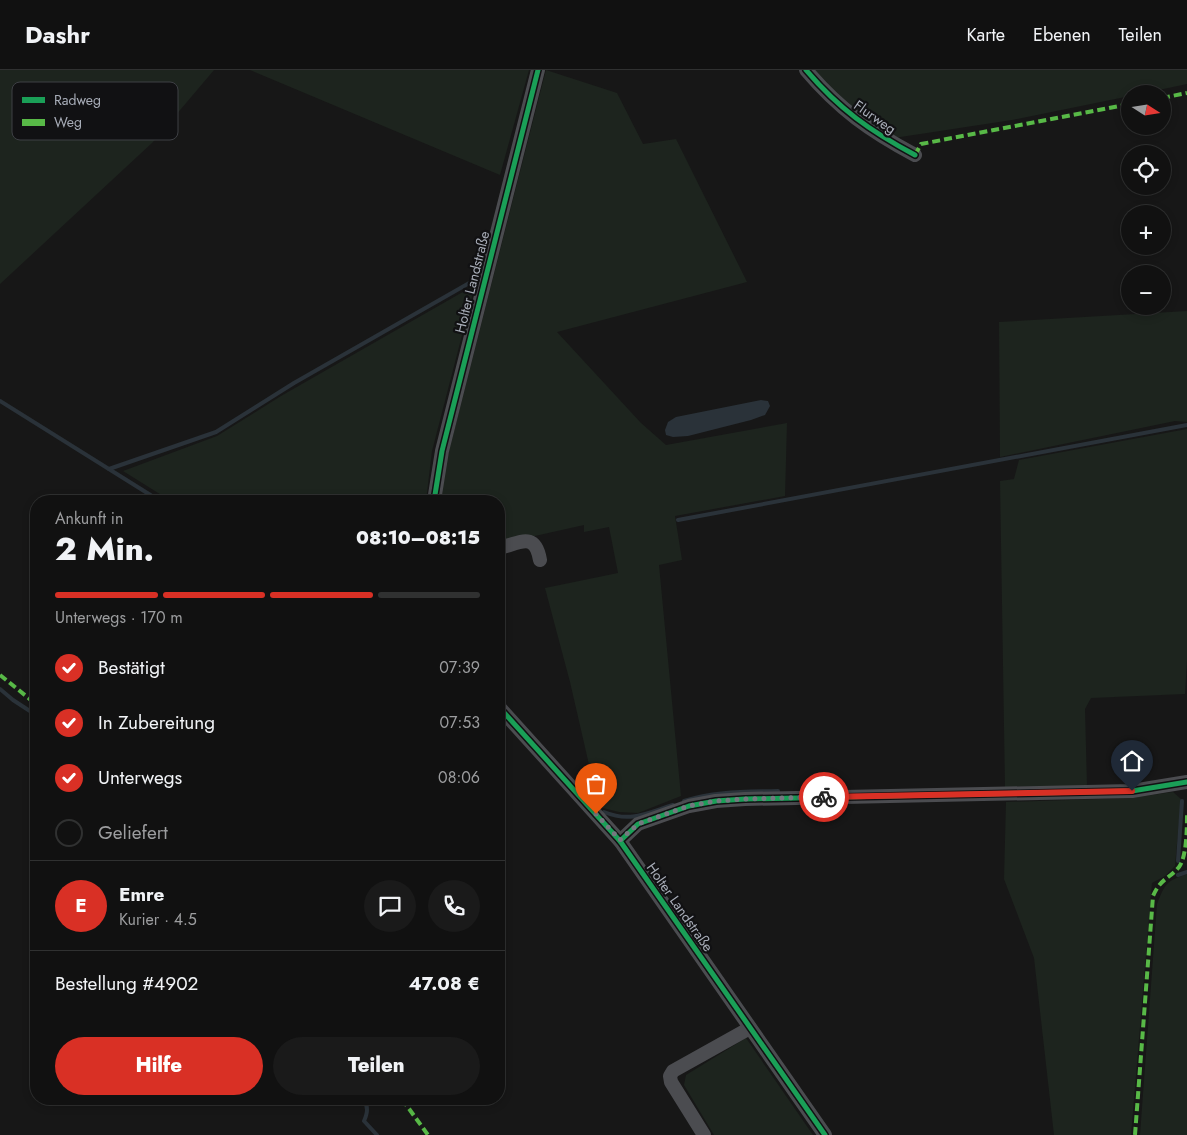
<!DOCTYPE html>
<html lang="de">
<head>
<meta charset="utf-8">
<style>
	body { margin:0; font-family:Jost,sans-serif; background:#1a1a1a; color:#f1f3f6; height:100vh; display:flex; flex-direction:column; font-size:19px; white-space:nowrap }
	* { box-sizing:border-box; margin:0 }
	p { font-size:16px; color:#9c9d9f }
	.icon { flex:none; width:28px; height:28px; fill:none; stroke:currentColor; stroke-width:2; stroke-linecap:round; stroke-linejoin:round }
	.map { position:relative; flex:1; overflow:hidden }
	.drawer { position:absolute; left:30px; top:425px; width:475px; height:610px; display:flex; flex-direction:column; background:#111; border-radius:20px; box-shadow:0 2px 8px #0003,0 0 0 1px #303131 }
	.drawer>* { flex:none }
	.needle { width:32px; rotate:102deg }
	.fabs { position:absolute; left:1121px; top:15px; display:grid; gap:10px }
	.fabs a { display:grid; place-items:center; width:50px; height:50px; border-radius:50%; background:#111; box-shadow:0 2px 8px #0003,0 0 0 1px #303131; font-size:25px }
	.pin { position:absolute; display:grid; place-items:center; width:42px; height:42px; color:#fff; margin:-51px -21px; border-radius:50% 50% 50% 0; rotate:-45deg; box-shadow:0 0 5px #0007 }
	.pin .icon { rotate:45deg }
	.courier { position:absolute; display:grid; place-items:center; width:50px; height:50px; margin:-25px; border:4px solid #d93025; border-radius:50%; background:#fff; color:#222; box-shadow:0 1px 6px #0007 }
	.overview em { font-style:normal; font-weight:800 }
	.overview div { display:flex; flex-direction:column-reverse }
	.overview { display:flex; align-items:center; justify-content:space-between; height:85px; padding:0 25px }
	h1 { font-size:32px; font-weight:800; line-height:38px }
	.bar { display:grid; grid-template-columns:repeat(4,1fr); gap:8px 5px; align-content:center; height:60px; padding:0 25px }
	.bar i { height:6px; border-radius:4px; background:#303131 }
	.bar .selected { background:#d93025 }
	.bar p { grid-column:span 4 }
	.line { display:flex; align-items:center; gap:12px; padding:0 25px; border-top:1px solid #303131 }
	.line div { flex:1 }
	.round { display:grid; place-items:center; flex:none; width:52px; height:52px; border-radius:26px; background:#1a1a1a }
	ol { padding:0 25px; list-style:none }
	li { display:flex; align-items:center; gap:15px; height:55px }
	li p { margin-inline-start:auto }
	li .icon { padding:5px; border-radius:50%; background:#d93025; color:#fff; stroke-width:4 }
	li:last-child { color:#9c9d9f }
	li i { width:28px; height:28px; border:2px solid #303131; border-radius:50% }
	.action { display:flex; gap:10px; margin-top:auto; padding:10px 25px }
	.action a { flex:1; height:58px; border-radius:30px; background:#d93025; color:#fff; font-size:20px; font-weight:800; line-height:58px; text-align:center }
	.action a+a { background:#1a1a1a; color:#f1f3f6 }
	header { display:flex; align-items:center; gap:30px; box-sizing:border-box; height:70px; padding:0 25px; background:#111; border-bottom:1px solid #303131 }
	header strong { font-size:24px }
	nav { display:flex; gap:28px; margin-inline-start:auto; font-size:18px }
	.map>svg:first-child { display:block }
</style>
</head>
<body>
<header>
<strong>Dashr</strong>
<nav><a>Karte</a><a>Ebenen</a><a>Teilen</a></nav>
</header>
<div class="map">
<svg width="1187" height="1065" viewBox="0 0 1187 1065">
	<rect width="100%" height="100%" fill="#171717"/>
	<g fill="#1d241e">
		<polygon points="0,0 214,0 153,72 0,214"/>
		<polygon points="250,0 529,0 500,105"/>
		<polygon points="546,0 617,23 643,74 676,69 747,212 557,262 641,353 666,375 787,353 785,426 675,446 682,490 659,495 681,726 638,743 619,742 603,738 593,712 570,612 545,518 618,503 609,457 584,462 584,455 499,474 499,431 441,431 445,397"/>
		<polygon points="812,0 1187,0 1187,14 1140,24 1130,24 1130,26 1012,50 894,68 852,42"/>
		<polygon points="475,215 432,381 426,431 171,431 123,401 217,366 281,326"/>
		<polygon points="1187,241 1187,352 1175,351 1000,387 999,252"/>
		<polygon points="1187,359 1187,590 1185,624 1091,628 1085,639 1087,716 1005,717 1000,411 1014,409 1019,390"/>
		<polygon points="1173,722 1181,729 1175,796 1165,806 1152,813 1131,1065 1054,1065 1034,888 1004,809 1006,732 1131,728"/>
		<path d="M1187,804V1065H1140L1157,834C1165,813 1167,811 1187,804Z"/>
		<polygon points="746,968 813,1065 714,1065 684,1015 686,1005"/>
	</g>
	<polygon fill="#2a3239" points="761,330 768,331 770,336 765,345 751,350 688,366 673,367 666,365 665,360 668,352 676,347"/>
	<g fill="none" stroke-linecap="round" stroke-linejoin="round">
		<g stroke="#2a3239" stroke-width="4">
			<polyline points="0,331 160,431"/>
			<polyline points="109,399 216,362 294,313 471,212"/>
			<polyline points="678,450 1187,355"/>
			<polyline points="0,619 13,630 36,645"/>
			<path d="M684,731C715,721 746,722 778,721"/>
			<path d="M604,742C631,753 647,743 673,735"/>
			<polyline points="1178,791 1182,731"/>
			<polyline points="1178,805 1187,802"/>
			<path d="M364,1029C368,1037 368,1042 364,1051L377,1065"/>
		</g>
		<g stroke="#4b4c50" stroke-width="14">
			<path d="M806,0C839,39 870,61 915,85"/>
			<polyline points="434,431 442,381 538,0"/>
			<path d="M499,478C520,473 535,461 540,490"/>
			<polyline points="499,637 620,771 825,1065"/>
			<polyline points="620,771 638,754 689,736 716,731 745,729 1132,721 1187,712"/>
			<polyline points="704,1065 671,1012 670,1006 673,1001 750,958"/>
		</g>
		<g stroke="#58b947" stroke-width="4" stroke-dasharray="8 4" stroke-linecap="butt">
			<polyline points="1162,28 1187,23"/>
			<polyline points="915,85 921,74 1130,34"/>
			<polyline points="0,605 36,634"/>
			<polyline points="402,1029 428,1065"/>
			<path d="M1135,1065L1153,826C1161,808 1169,809 1179,797C1187,786 1187,757 1187,742"/>
		</g>
		<defs>
			<g id="cycleway">
				<path d="M806,0C839,39 870,61 915,85"/>
				<polyline points="434,431 442,381 538,0"/>
				<polyline points="499,637 620,771 825,1065"/>
				<polyline points="620,771 638,754 689,736 716,731 745,729 1132,721 1187,712"/>
			</g>
		</defs>
		<use href="#cycleway" stroke="#111113" stroke-width="8"/>
		<use href="#cycleway" stroke="#1a9f57" stroke-width="5"/>
	</g>
	<g fill="none" stroke-linecap="round" stroke-linejoin="round">
		<polyline stroke="#757880" stroke-width="5" stroke-dasharray="0 9" points="596,744 620,770 638,754 689,736 716,731 745,729 824,727"/>
		<polyline stroke="#d93025" stroke-width="6" points="824,727 1132,721"/>
	</g>
	<g text-anchor="middle" dominant-baseline="central" stroke-width="4.5" stroke-linejoin="round" paint-order="stroke">
		<g font-size="14" fill="#a8adb8" stroke="#111113">
			<text transform="translate(875 47) rotate(35)">Flurweg</text>
			<text transform="translate(472 212) rotate(-76)">Holter Landstraße</text>
			<text transform="translate(680 837) rotate(55)">Holter Landstraße</text>
		</g>
	</g>
	<rect x="12" y="12" width="166" height="58" rx="8" fill="#111113" stroke="#3e4045" stroke-width="1"/>
	<rect x="22" y="27" width="23" height="6" fill="#1a9f57"/>
	<rect x="22" y="49" width="23" height="7" fill="#58b947"/>
	<g font-size="14" fill="#a8adb8">
		<text x="54" y="35">Radweg</text>
		<text x="54" y="57">Weg</text>
	</g>
</svg>
<div class="fabs">
<a><svg class="needle" viewBox="-14 -14 28 28"><path d="M0-13l5 13h-10z" fill="#e53935"/><path d="M0 13l5-13h-10z" fill="#9c9d9f"/></svg></a>
<a><svg class="icon" aria-label="locate" viewBox="0 0 24 24"><circle cx="12" cy="12" r="6"/><path d="M12 2v4M12 18v4M2 12h4M18 12h4"/></svg></a>
<a>+</a>
<a>−</a>
</div>
<div class="pin" style="left:596px;top:744px;background:#ea580c"><svg class="icon" aria-label="bag" viewBox="0 0 24 24"><path d="M5 8h14l-1 12H6zM9 8a3 3 0 0 1 6 0"/></svg></div>
<div class="pin" style="left:1132px;top:721px;background:#1f2937"><svg class="icon" aria-label="home" viewBox="0 0 24 24"><path d="M3 11l9-7 9 7M6 9v11h12V9"/></svg></div>
<div class="courier" style="left:824px;top:727px"><svg class="icon" aria-label="bike" viewBox="0 0 24 24"><circle cx="6" cy="16" r="4"/><circle cx="18" cy="16" r="4"/><path d="M6 16l4-8h5l3 8M10 8l3 8H6M13 5h3"/></svg></div>
<section class="drawer">
<div class="overview"><div><h1>2 Min.</h1><p>Ankunft in</p></div><em>08:10–08:15</em></div>
<div class="bar"><i class="selected"></i><i class="selected"></i><i class="selected"></i><i></i><p>Unterwegs · 170 m</p></div>
<ol>
<li><svg class="icon" aria-label="check" viewBox="0 0 24 24"><path d="M5 12l5 5 9-10"/></svg>Bestätigt<p>07:39</p></li>
<li><svg class="icon" aria-label="check" viewBox="0 0 24 24"><path d="M5 12l5 5 9-10"/></svg>In Zubereitung<p>07:53</p></li>
<li><svg class="icon" aria-label="check" viewBox="0 0 24 24"><path d="M5 12l5 5 9-10"/></svg>Unterwegs<p>08:06</p></li>
<li><i></i>Geliefert</li>
</ol>
<div class="line" style="height:90px"><b class="round" style="background:#d93025;color:#fff">E</b><div><b>Emre</b><p>Kurier · 4.5</p></div><a class="round"><svg class="icon" aria-label="chat" viewBox="0 0 24 24"><path d="M4 5h16v11H9l-5 4z"/></svg></a><a class="round"><svg class="icon" aria-label="phone" viewBox="0 0 24 24"><path d="M5 4h4l2 5-3 2q2 4 5 5l2-3 5 2v4C11 20 4 13 5 4z"/></svg></a></div>
<div class="line" style="height:65px"><div>Bestellung #4902</div><b>47.08 €</b></div>
<div class="action"><a>Hilfe</a><a>Teilen</a></div>
</section>
</div>
</body>
</html>
